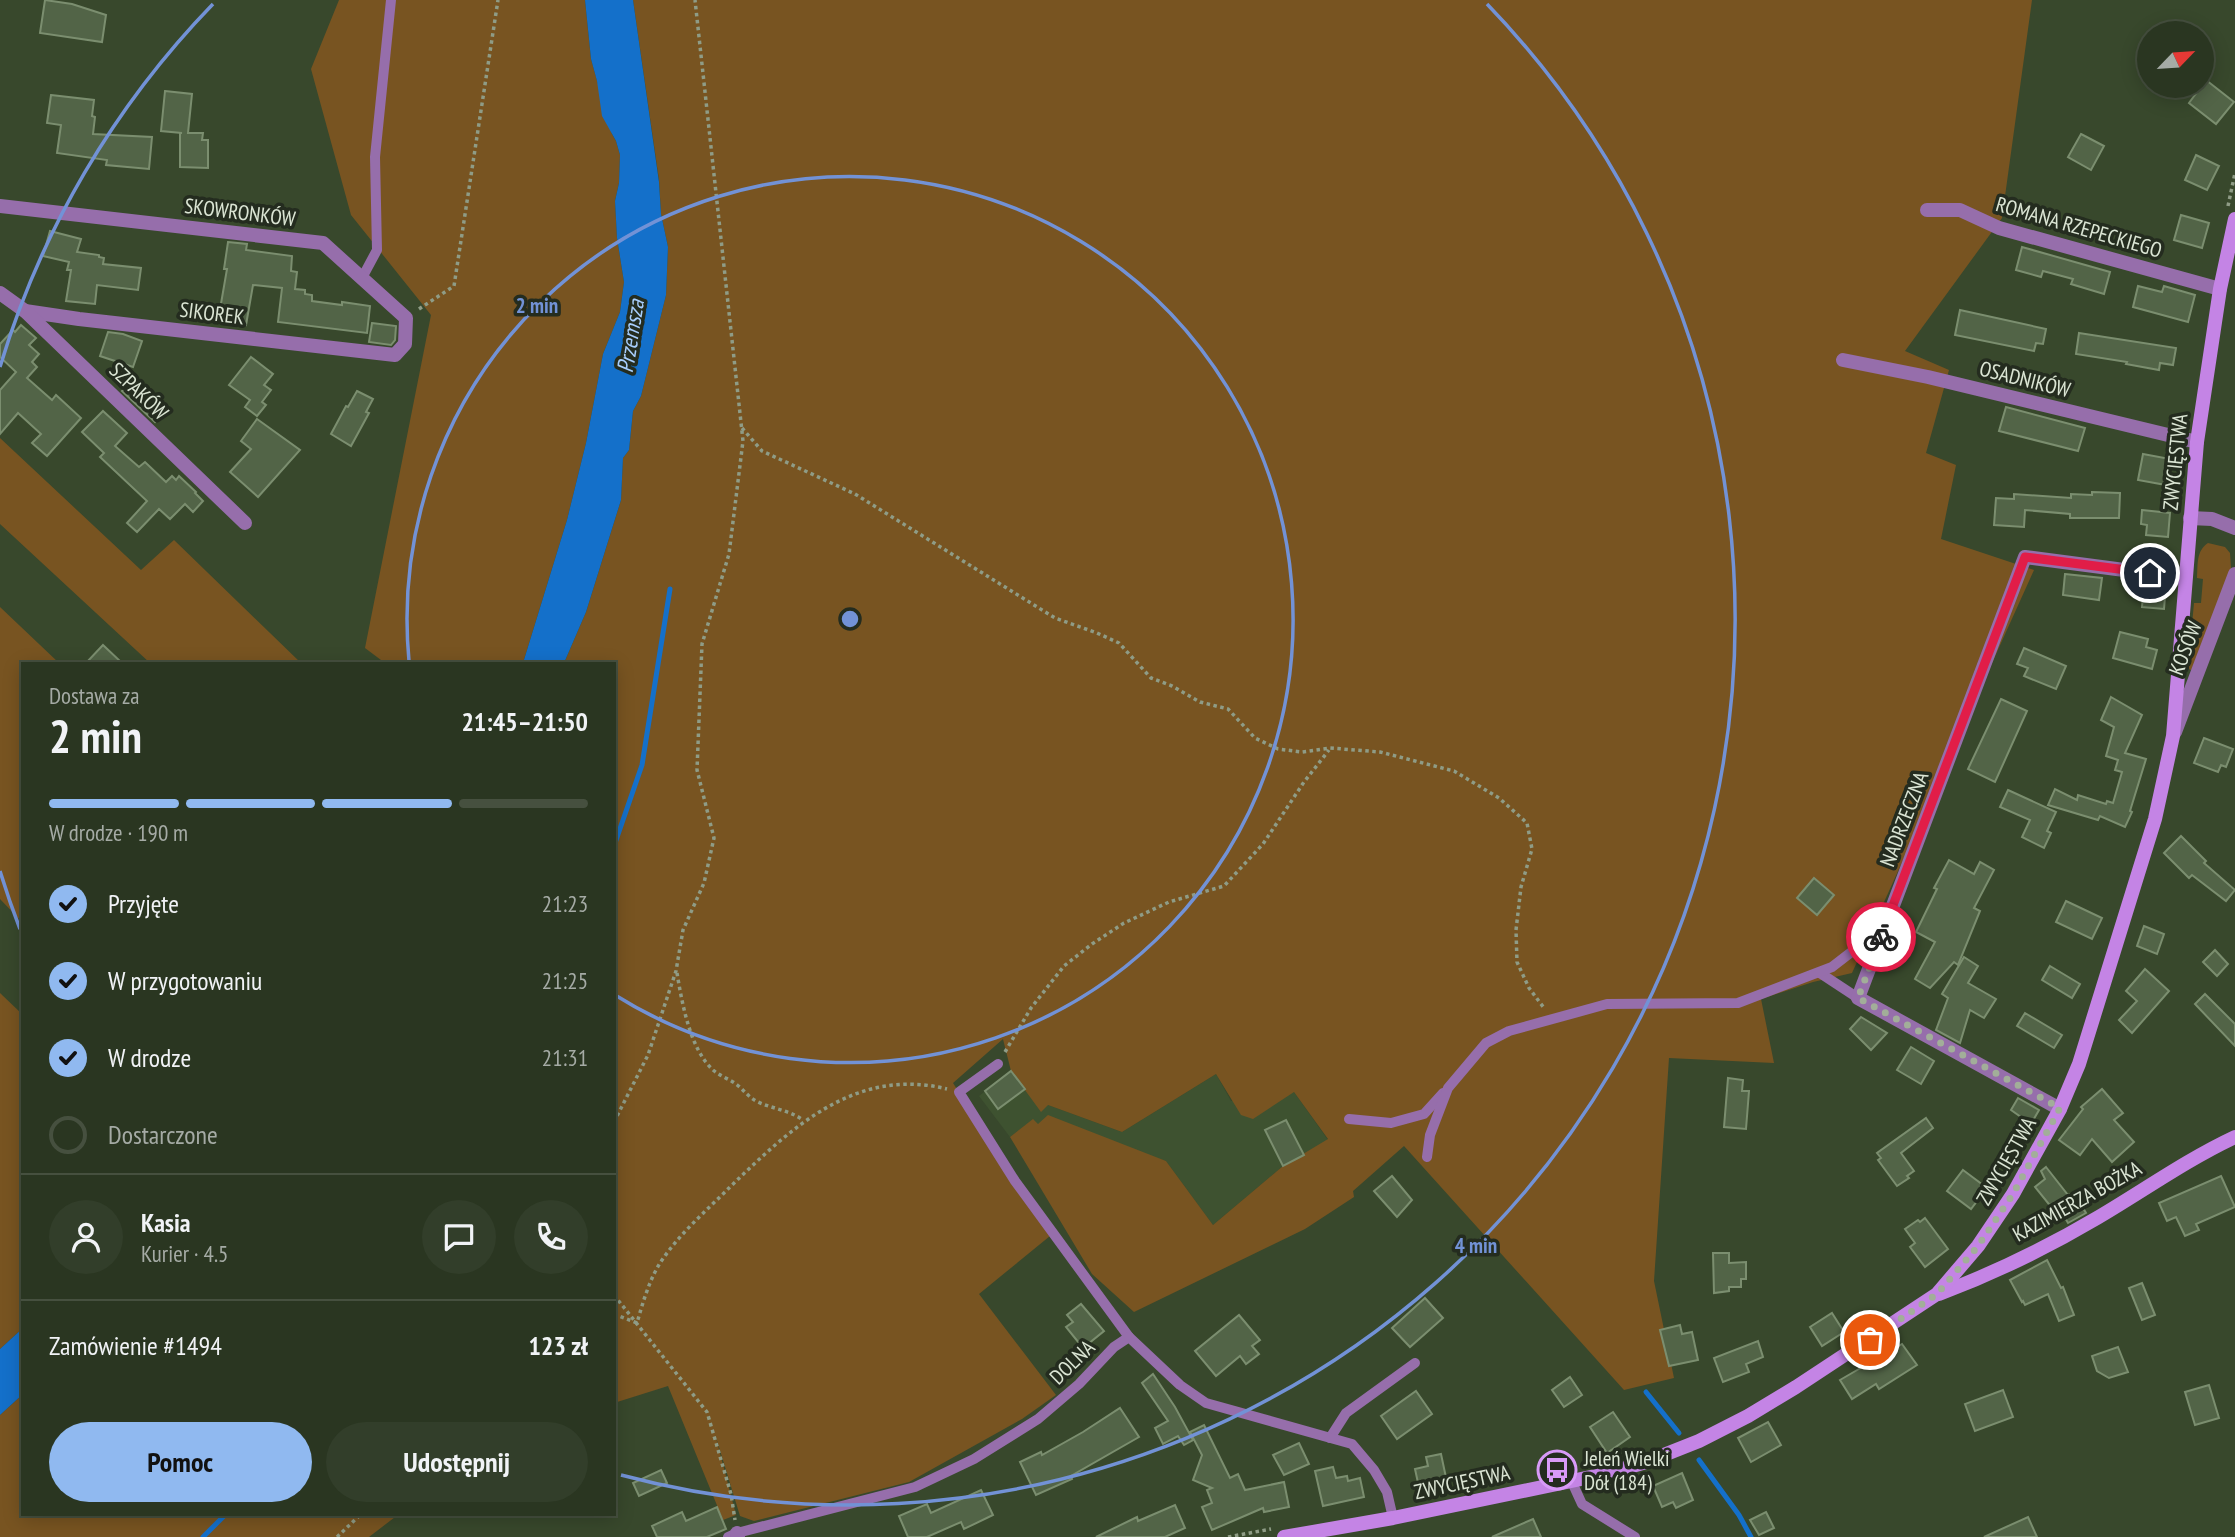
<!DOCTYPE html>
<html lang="pl">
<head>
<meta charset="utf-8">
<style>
	body { margin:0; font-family:"PT Sans Narrow",sans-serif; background:#323e2a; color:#f1f3f6; height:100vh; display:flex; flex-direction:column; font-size:26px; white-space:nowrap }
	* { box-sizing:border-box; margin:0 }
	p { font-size:23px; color:#a5aba5 }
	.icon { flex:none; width:38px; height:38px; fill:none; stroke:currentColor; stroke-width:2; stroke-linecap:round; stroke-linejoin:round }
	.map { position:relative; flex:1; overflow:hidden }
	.details { position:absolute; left:21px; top:662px; width:595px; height:854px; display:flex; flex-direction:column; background:#2a3621; border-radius:0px; box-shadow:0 4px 18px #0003,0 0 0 2px #46503f }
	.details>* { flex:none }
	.needle { width:46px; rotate:65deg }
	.controls { position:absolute; left:2137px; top:21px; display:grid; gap:14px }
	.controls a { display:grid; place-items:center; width:77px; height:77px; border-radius:50%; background:#2a3621; box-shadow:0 4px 18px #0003,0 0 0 2px #46503f; font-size:35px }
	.pin { position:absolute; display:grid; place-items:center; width:60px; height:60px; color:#fff; margin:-30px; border:4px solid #fff; border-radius:50%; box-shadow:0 2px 7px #0007 }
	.courier { position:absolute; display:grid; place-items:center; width:70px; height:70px; margin:-35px; border:5px solid #e11d48; border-radius:50%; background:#fff; color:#222; box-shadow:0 2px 9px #0007 }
	.head em { font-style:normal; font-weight:700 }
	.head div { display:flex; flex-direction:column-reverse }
	.head { display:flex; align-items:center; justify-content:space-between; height:119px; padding:0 28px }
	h1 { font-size:46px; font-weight:700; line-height:52px }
	.bar { display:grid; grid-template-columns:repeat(4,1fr); gap:10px 7px; align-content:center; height:84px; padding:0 28px }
	.bar i { height:9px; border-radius:5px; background:#46503f }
	.bar .selected { background:#90b9f0 }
	.bar p { grid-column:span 4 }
	.line { display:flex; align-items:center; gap:18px; padding:0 28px; border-top:2px solid #46503f }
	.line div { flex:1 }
	.round { display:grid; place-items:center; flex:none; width:74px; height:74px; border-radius:37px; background:#323e2a }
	ol { padding:0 28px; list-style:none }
	li { display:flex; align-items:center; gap:21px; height:77px }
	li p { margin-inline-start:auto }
	li .icon { padding:7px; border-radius:50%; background:#90b9f0; color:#111; stroke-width:4 }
	li:last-child { color:#a5aba5 }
	li i { width:38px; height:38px; border:4px solid #46503f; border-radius:50% }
	.button { display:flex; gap:14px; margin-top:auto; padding:14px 28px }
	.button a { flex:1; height:80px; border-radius:42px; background:#90b9f0; color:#111; font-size:28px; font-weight:700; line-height:80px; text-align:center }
	.button a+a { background:#323e2a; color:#f1f3f6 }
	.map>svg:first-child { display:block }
</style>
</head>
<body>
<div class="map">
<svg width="2235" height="1537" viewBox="0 0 2235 1537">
	<rect width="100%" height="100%" fill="#38482c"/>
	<polygon fill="#3e5230" points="1011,1071 1025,1089 1048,1105 1122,1132 1216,1074 1231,1101 1294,1092 1328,1140 1283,1166 1213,1225 1166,1161 1038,1125 1033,1120 1010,1137 979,1096"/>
	<g fill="#785421">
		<polygon points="339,0 585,0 591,59 612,134 616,141 620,155 619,183 615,201 617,238 624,282 620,312 603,354 586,443 567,520 523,663 385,663 365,648 431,315 351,215 311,69"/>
		<polygon points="633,0 2032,0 2002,218 1905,351 1949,370 1926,453 1956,465 1941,539 2034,570 1852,973 1813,982 1761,999 1774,1063 1669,1058 1654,1281 1674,1378 1624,1390 1404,1146 1353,1191 1354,1197 1305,1229 1134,1312 1092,1274 1010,1137 1033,1119 1038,1124 1048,1115 1166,1161 1213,1225 1283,1166 1328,1139 1294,1092 1253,1119 1241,1115 1216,1074 1122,1132 1048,1105 1041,1112 1011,1071 1003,1039 953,1083 1050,1236 979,1294 1056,1395 1022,1419 909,1482 754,1521 740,1516 715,1434 736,1515 723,1520 668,1386 614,1403 614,663 564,663 586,612 621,500 623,458 629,450 633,411 641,396 666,295 668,247 661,214 659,180"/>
		<polygon points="0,438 141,570 174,540 301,663 150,663 0,524"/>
		<path d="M2208,543L2225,547L2230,553L2231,568L2193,669L2190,670L2188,667L2194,603H2201L2203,579L2197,578C2198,564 2196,551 2208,543Z"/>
		<polygon points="0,607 59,663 23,663 23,923 0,899"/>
		<polygon points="0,993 23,1015 23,1328 0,1349"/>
		<polygon points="23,1394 23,1514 399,1514 369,1537 0,1537 0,1415"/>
	</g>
	<g fill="#1470ca">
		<polygon points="585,0 633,0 659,182 661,214 668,247 666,295 641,396 633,411 629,450 623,458 621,500 586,612 564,663 523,663 567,520 586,443 603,354 620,312 624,282 617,238 615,201 619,183 620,155 616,141 602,116 597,81 591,59"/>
		<polygon points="23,1328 23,1394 0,1415 0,1349"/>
	</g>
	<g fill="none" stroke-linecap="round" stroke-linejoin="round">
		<g stroke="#1470ca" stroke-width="5">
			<polyline points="614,846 642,765 670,589"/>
			<polyline points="1646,1392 1679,1433"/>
			<polyline points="1699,1460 1739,1515 1751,1537"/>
			<polyline points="203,1537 226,1514"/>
		</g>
	</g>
	<g fill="#526447" stroke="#7b8e6f" stroke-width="2">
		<polygon points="45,0 72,4 106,15 102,42 40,33"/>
		<polygon points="2206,80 2234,102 2216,124 2189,103"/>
		<polygon points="165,91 192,94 188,133 203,133 202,140 208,140 208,168 180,167 180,133 182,133 161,131"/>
		<polygon points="51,95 94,100 92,116 95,117 93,134 152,137 149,169 106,165 107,160 57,153 61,125 47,123"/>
		<polygon points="2081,134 2104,146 2091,170 2068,157"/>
		<polygon points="2196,155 2219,166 2207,190 2185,180"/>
		<polygon points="2181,215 2209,223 2202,248 2174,240"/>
		<polygon points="50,231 81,239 77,252 99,255 99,257 104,258 103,264 141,268 138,290 97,285 95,304 66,301 71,270 67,270 69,262 43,256"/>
		<polygon points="228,242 247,244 246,250 292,256 291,271 297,272 295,289 305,290 305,294 312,295 312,301 342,305 342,302 370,306 367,333 278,322 282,288 253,285 246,325 218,321 227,269 224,269"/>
		<polygon points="2022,247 2110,272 2104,294 2071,284 2073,279 2043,271 2041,277 2016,270"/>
		<polygon points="2138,286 2162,292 2164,286 2195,295 2188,322 2133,307"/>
		<polygon points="1960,310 2046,329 2043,344 2036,343 2034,351 1955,335"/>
		<polygon points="372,323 396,326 395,340 391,345 369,342"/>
		<polygon points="21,325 36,338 29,345 39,354 32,362 37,367 27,378 52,400 56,395 81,418 47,456 32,443 41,434 18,413 0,434 0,390 16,372 0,357 0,344 13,330 15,332"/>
		<polygon points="108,332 123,334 142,341 133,367 100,356"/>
		<polygon points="2079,333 2176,348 2173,365 2160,363 2159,370 2126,364 2127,362 2076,354"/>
		<polygon points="251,357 273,374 264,385 271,390 262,402 266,405 257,416 245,407 250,400 229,385"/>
		<polygon points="131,382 164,412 155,422 122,391"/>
		<polygon points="357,391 373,399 366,412 369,413 351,446 331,434 346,406 348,407"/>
		<polygon points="2006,407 2085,428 2078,451 1999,431"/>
		<polygon points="103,411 127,433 115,446 139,467 145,462 166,482 172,476 176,480 179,476 196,492 195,493 203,501 193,512 185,504 170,519 159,509 137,532 127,523 147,501 100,457 104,453 82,432"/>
		<polygon points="257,419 300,450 258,497 230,472 251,449 241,441"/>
		<polygon points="2143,454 2170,459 2166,485 2138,480"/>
		<polygon points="2092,492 2120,493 2119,518 2070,518 2070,514 2025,510 2024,527 1994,525 1996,498 2014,499 2014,494 2071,498 2071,494 2092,495"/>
		<polygon points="2142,510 2170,513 2168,537 2146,535 2147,525 2141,524"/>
		<polygon points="2065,574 2102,578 2099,600 2063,595"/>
		<polygon points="2144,583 2166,585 2164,609 2142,607"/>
		<polygon points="2120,632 2148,639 2146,647 2157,650 2152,669 2113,658"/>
		<polygon points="103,645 122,663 86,663"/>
		<polygon points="2024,648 2066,666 2056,689 2024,676 2028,668 2017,664"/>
		<polygon points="2111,697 2142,715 2125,753 2146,759 2130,811 2132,812 2125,827 2100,816 2098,820 2048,805 2055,789 2077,800 2078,795 2106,804 2107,801 2113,803 2122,772 2115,770 2118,760 2106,756 2114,727 2101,720"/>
		<polygon points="2001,699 2027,711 1995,782 1968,769"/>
		<polygon points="2204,738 2233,749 2226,767 2221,765 2218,772 2194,763"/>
		<polygon points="2008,790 2056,812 2047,831 2051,833 2044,848 2022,837 2030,820 2000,807"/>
		<polygon points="2181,836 2206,861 2204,863 2235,890 2226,901 2192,875 2189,878 2164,853"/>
		<polygon points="1949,860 1974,874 1980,862 1994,870 1974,908 1980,911 1958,965 1954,962 1930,988 1915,979 1935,942 1916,932 1937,889 1934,888"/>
		<polygon points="1814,878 1834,895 1817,915 1797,898"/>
		<polygon points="2066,901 2102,918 2092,939 2056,922"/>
		<polygon points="2144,926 2164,934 2157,954 2137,946"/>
		<polygon points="2215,950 2228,964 2217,976 2203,962"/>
		<polygon points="1964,957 1978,966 1968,983 1996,999 1984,1018 1970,1010 1960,1043 1936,1030 1948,998 1942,994"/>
		<polygon points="2050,966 2080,984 2072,998 2042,980"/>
		<polygon points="2145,969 2169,991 2132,1033 2119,1020 2137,1001 2126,991"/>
		<polygon points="2205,994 2235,1024 2235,1046 2195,1004"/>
		<polygon points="2025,1013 2062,1035 2054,1048 2017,1026"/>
		<polygon points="1861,1017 1887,1033 1871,1050 1850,1029"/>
		<polygon points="1911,1047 1934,1061 1921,1084 1897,1070"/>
		<polygon points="1011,1071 1025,1089 998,1109 985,1091"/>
		<polygon points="1728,1078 1743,1080 1742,1091 1749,1091 1746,1129 1724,1127"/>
		<polygon points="2102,1089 2123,1113 2114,1120 2134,1142 2112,1162 2092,1139 2080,1155 2059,1140 2083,1109 2081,1107"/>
		<polygon points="2018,1098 2039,1110 2031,1124 2011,1110"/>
		<polygon points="1926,1118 1933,1128 1901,1153 1914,1171 1907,1176 1909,1178 1897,1186 1878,1160 1881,1158 1877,1153"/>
		<polygon points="1286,1120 1304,1155 1283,1166 1265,1130"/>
		<polygon points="2046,1167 2068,1195 2070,1194 2080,1203 2086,1213 2068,1223 2057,1204 2052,1208 2035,1187 2045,1179 2041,1171"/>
		<polygon points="1963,1170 1987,1188 1971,1209 1947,1191"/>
		<polygon points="1392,1176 1412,1200 1397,1217 1374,1191"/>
		<polygon points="2221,1176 2235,1207 2196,1224 2199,1230 2185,1236 2176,1217 2167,1221 2159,1203"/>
		<polygon points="1925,1218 1948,1249 1925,1267 1910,1247 1915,1243 1905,1229 1918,1220 1920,1222"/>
		<polygon points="1713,1253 1729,1253 1729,1263 1746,1262 1746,1279 1741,1279 1741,1287 1729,1287 1729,1291 1714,1293"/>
		<polygon points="2047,1260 2061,1288 2063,1287 2074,1315 2059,1321 2048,1294 2025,1305 2023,1301 2022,1302 2010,1280"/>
		<polygon points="2142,1283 2155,1315 2142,1320 2129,1288"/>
		<polygon points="1425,1298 1443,1318 1410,1347 1392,1328"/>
		<polygon points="1081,1304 1104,1331 1083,1348 1066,1327 1073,1322 1067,1315"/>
		<polygon points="1832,1313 1844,1332 1822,1346 1810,1327"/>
		<polygon points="1239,1315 1260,1340 1252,1346 1259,1354 1246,1364 1240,1356 1216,1376 1195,1351"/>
		<polygon points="1680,1325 1682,1334 1692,1332 1698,1360 1669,1366 1660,1330"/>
		<polygon points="1758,1341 1763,1357 1746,1364 1749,1372 1723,1382 1714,1358"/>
		<polygon points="1902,1344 1917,1365 1879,1389 1876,1384 1852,1399 1840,1380"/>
		<polygon points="2118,1347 2128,1372 2109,1378 2097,1371 2092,1356"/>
		<polygon points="1153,1374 1175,1407 1193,1440 1184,1445 1178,1436 1163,1444 1155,1428 1168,1421 1142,1383"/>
		<polygon points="1570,1377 1582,1395 1564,1407 1552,1390"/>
		<polygon points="2209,1385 2219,1418 2195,1425 2185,1392"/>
		<polygon points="2003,1390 2013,1417 1975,1431 1965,1404"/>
		<polygon points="1416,1391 1432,1414 1397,1439 1381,1416"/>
		<polygon points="1120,1408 1139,1437 1071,1476 1072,1479 1036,1495 1020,1462 1041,1452 1042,1455 1083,1432"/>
		<polygon points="1613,1412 1630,1437 1607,1453 1590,1427"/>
		<polygon points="1768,1422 1781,1445 1751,1462 1738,1438"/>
		<polygon points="1204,1425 1230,1478 1238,1474 1245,1490 1284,1482 1289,1507 1264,1512 1263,1508 1212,1530 1202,1507 1212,1503 1207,1490 1212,1488 1193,1480 1202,1455 1190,1432"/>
		<polygon points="1299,1443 1309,1464 1284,1475 1273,1455"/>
		<polygon points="1441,1454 1448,1487 1420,1492 1415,1469 1428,1466 1426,1457"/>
		<polygon points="1333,1467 1336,1478 1347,1476 1348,1481 1360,1478 1364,1497 1323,1506 1315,1471"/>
		<polygon points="661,1470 667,1483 639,1496 633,1483"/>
		<polygon points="1682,1473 1693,1500 1676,1508 1673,1502 1662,1507 1653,1486"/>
		<polygon points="981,1490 993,1515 964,1529 961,1522 927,1537 908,1537 899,1516 927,1504 931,1513"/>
		<polygon points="1175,1505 1185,1528 1165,1537 1096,1537 1137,1517 1138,1521"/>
		<polygon points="717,1507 726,1529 707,1537 657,1537 652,1526 682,1512 686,1521"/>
		<polygon points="1766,1512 1774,1528 1759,1535 1750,1520"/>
		<polygon points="2028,1517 2037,1537 1984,1537"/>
		<polygon points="1533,1519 1541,1537 1492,1537"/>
	</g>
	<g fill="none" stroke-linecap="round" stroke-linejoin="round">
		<g stroke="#8f9c86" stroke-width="3.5" stroke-dasharray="3.5 3.5" stroke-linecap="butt">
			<polyline points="2228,206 2235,173"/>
			<polyline points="419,309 454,286 498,0"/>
			<polyline points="742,428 762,451 855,494 1055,618 1097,633 1119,643 1151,678 1172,686 1200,702 1228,709 1255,738 1278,749 1302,752 1330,748 1380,752 1454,771 1499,798 1527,823 1532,849 1521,887 1516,930 1517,962 1529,988 1544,1008"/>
			<path d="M677,973C682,1003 690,1049 713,1070C720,1076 729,1079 736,1084C744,1090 749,1098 758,1102C773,1109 789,1110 803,1120"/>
			<polyline points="1005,1052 1031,1008 1064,966 1092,944 1124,923 1169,902 1224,886 1263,844 1304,782 1329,750"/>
			<polyline points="614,1122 648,1055 676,971 683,930 704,883 714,838 697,770 702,644 729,554 743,441 695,0"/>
			<polyline points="614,1295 707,1412 731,1494 735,1520"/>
			<path d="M614,1314L637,1323C643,1302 649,1281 660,1263C679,1234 705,1212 729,1188C790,1129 855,1066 947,1089"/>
			<polyline points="337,1537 361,1514"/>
			<polyline points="1228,1537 1271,1529"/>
		</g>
		<g stroke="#966eab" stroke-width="10">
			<polyline points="362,278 377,250 375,157 391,0"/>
			<polyline points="1820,973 1858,998"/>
			<polyline points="998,1064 959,1092 1015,1181 1129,1337"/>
			<polyline points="1349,1119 1391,1123 1424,1114 1443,1093"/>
			<polyline points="1427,1157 1430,1135 1448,1088 1486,1043 1509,1031 1607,1004 1738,1003 1832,967 1863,943 1883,933"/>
			<polyline points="1330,1438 1346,1413 1415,1363"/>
			<polyline points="1571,1480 1582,1504 1635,1537"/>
			<polyline points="728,1537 737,1533 915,1487 974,1459 1038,1419 1079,1384 1114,1347 1129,1337 1180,1385 1206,1403 1352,1444 1374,1470 1387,1492 1393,1518"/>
		</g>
		<g stroke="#966eab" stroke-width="14">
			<polyline points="0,206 323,243 406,318 405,344 395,355 79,319 25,311"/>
			<polyline points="1927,210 1960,210 1999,228 2220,289"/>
			<polyline points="0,293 25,311 245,523"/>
			<polyline points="1843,360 1928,377 2197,442"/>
			<polyline points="2190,518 2212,519 2235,528"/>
			<polyline points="2175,732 2235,574"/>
			<polyline points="2060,1109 1858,998 2025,557 2185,578"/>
			<polyline points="737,1533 738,1537"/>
		</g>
		<g stroke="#c484e5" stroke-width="14">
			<path d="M1939,1294C1992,1274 2048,1247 2097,1218C2143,1191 2186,1160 2235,1137"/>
			<polyline points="1284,1537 1393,1518 1605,1474 1646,1462 1699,1441 1748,1416 1796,1387 1937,1294 1978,1246 2013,1194 2060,1109 2079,1064 2155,819 2173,736 2197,442 2220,289 2235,219"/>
		</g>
	</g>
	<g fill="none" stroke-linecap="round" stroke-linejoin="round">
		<polyline stroke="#a2ae99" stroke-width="7" stroke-dasharray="0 12.6" points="1870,1340 1937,1294 1978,1246 2013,1194 2060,1108 1858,998 1881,937"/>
		<polyline stroke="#e11d48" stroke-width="9" points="1881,937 2025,557 2150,573"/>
	</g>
	<g fill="none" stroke="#7292d6" stroke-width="3.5">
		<path d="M409 661A443 443 0 1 1 615 995"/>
		<path d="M20 929A886 886 0 0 1 0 871M0 367A886 886 0 0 1 213 4M1487 4A886 886 0 0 1 621 1475"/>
	</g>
	<defs>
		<symbol id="bus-ring" viewBox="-11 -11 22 22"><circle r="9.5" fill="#242c1f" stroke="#d89af8" stroke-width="1.5"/><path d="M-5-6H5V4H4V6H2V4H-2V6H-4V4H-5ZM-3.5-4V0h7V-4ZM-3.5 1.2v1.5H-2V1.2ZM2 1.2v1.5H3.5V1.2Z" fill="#d89af8"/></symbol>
	</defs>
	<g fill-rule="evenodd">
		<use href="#bus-ring" x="1535" y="1448" width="44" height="44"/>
	</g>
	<g text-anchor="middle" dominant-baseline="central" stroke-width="7" stroke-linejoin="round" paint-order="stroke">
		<g font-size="21" fill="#dbe5d4" stroke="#242c1f">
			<text transform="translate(240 212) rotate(7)">SKOWRONKÓW</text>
			<text transform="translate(2079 227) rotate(16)">ROMANA RZEPECKIEGO</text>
			<text transform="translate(212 313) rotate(7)">SIKOREK</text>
			<text transform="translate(2025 379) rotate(14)">OSADNIKÓW</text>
			<text transform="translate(139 391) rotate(44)">SZPAKÓW</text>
			<text transform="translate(2175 462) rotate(-84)">ZWYCIĘSTWA</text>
			<text transform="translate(2185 648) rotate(-69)">KOSÓW</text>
			<text transform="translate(1904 819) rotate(-69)">NADRZECZNA</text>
			<text transform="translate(2006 1161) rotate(-60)">ZWYCIĘSTWA</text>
			<text transform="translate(2077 1201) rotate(-29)">KAZIMIERZA BOŻKA</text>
			<text transform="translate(1072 1362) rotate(-44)">DOLNA</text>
			<text transform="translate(1462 1482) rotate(-12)">ZWYCIĘSTWA</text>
		</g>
		<g font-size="21" fill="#dbe5d4" stroke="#242c1f" text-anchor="start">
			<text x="1584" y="1458">Jeleń Wielki<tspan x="1584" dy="24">Dół (184)</tspan></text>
		</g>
		<g font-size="23" font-style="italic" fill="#a8cefc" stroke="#242c1f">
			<text transform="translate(630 336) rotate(-81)">Przemsza</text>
		</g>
	</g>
	<circle cx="850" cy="619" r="10" fill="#7292d6" stroke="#242c1f" stroke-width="3.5"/>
	<g font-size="21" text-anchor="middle" font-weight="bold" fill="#7292d6" stroke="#242c1f" stroke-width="7" stroke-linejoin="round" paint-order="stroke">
		<text x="537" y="313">2 min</text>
		<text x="1476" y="1253">4 min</text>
	</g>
</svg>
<div class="controls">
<a><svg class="needle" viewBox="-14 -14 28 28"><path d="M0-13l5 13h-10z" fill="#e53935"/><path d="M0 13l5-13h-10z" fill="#a5aba5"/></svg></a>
</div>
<div class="pin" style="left:1870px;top:1340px;background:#ea580c"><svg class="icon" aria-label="bag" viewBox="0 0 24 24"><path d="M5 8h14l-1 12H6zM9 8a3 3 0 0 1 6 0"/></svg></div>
<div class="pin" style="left:2150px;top:573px;background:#1f2937"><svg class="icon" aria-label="home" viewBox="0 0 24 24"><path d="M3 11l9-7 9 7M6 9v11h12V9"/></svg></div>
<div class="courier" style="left:1881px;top:937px"><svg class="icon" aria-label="bike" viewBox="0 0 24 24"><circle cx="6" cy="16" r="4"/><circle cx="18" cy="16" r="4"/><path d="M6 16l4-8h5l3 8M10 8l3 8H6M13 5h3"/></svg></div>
<section class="details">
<div class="head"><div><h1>2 min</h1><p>Dostawa za</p></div><em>21:45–21:50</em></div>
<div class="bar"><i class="selected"></i><i class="selected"></i><i class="selected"></i><i></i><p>W drodze · 190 m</p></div>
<ol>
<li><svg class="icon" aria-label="check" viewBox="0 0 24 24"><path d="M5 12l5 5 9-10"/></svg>Przyjęte<p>21:23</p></li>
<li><svg class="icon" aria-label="check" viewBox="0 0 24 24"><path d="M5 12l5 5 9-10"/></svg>W przygotowaniu<p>21:25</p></li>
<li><svg class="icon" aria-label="check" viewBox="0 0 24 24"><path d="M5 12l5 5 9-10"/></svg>W drodze<p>21:31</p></li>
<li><i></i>Dostarczone</li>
</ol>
<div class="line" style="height:126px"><a class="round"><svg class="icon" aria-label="person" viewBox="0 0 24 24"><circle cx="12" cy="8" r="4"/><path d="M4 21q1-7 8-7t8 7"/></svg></a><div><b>Kasia</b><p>Kurier · 4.5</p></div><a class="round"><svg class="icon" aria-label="chat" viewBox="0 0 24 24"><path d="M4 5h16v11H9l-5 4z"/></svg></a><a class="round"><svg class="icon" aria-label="phone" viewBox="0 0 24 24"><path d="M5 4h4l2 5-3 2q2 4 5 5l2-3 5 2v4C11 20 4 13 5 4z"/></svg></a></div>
<div class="line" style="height:91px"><div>Zamówienie #1494</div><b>123 zł</b></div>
<div class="button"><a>Pomoc</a><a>Udostępnij</a></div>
</section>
</div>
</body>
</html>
